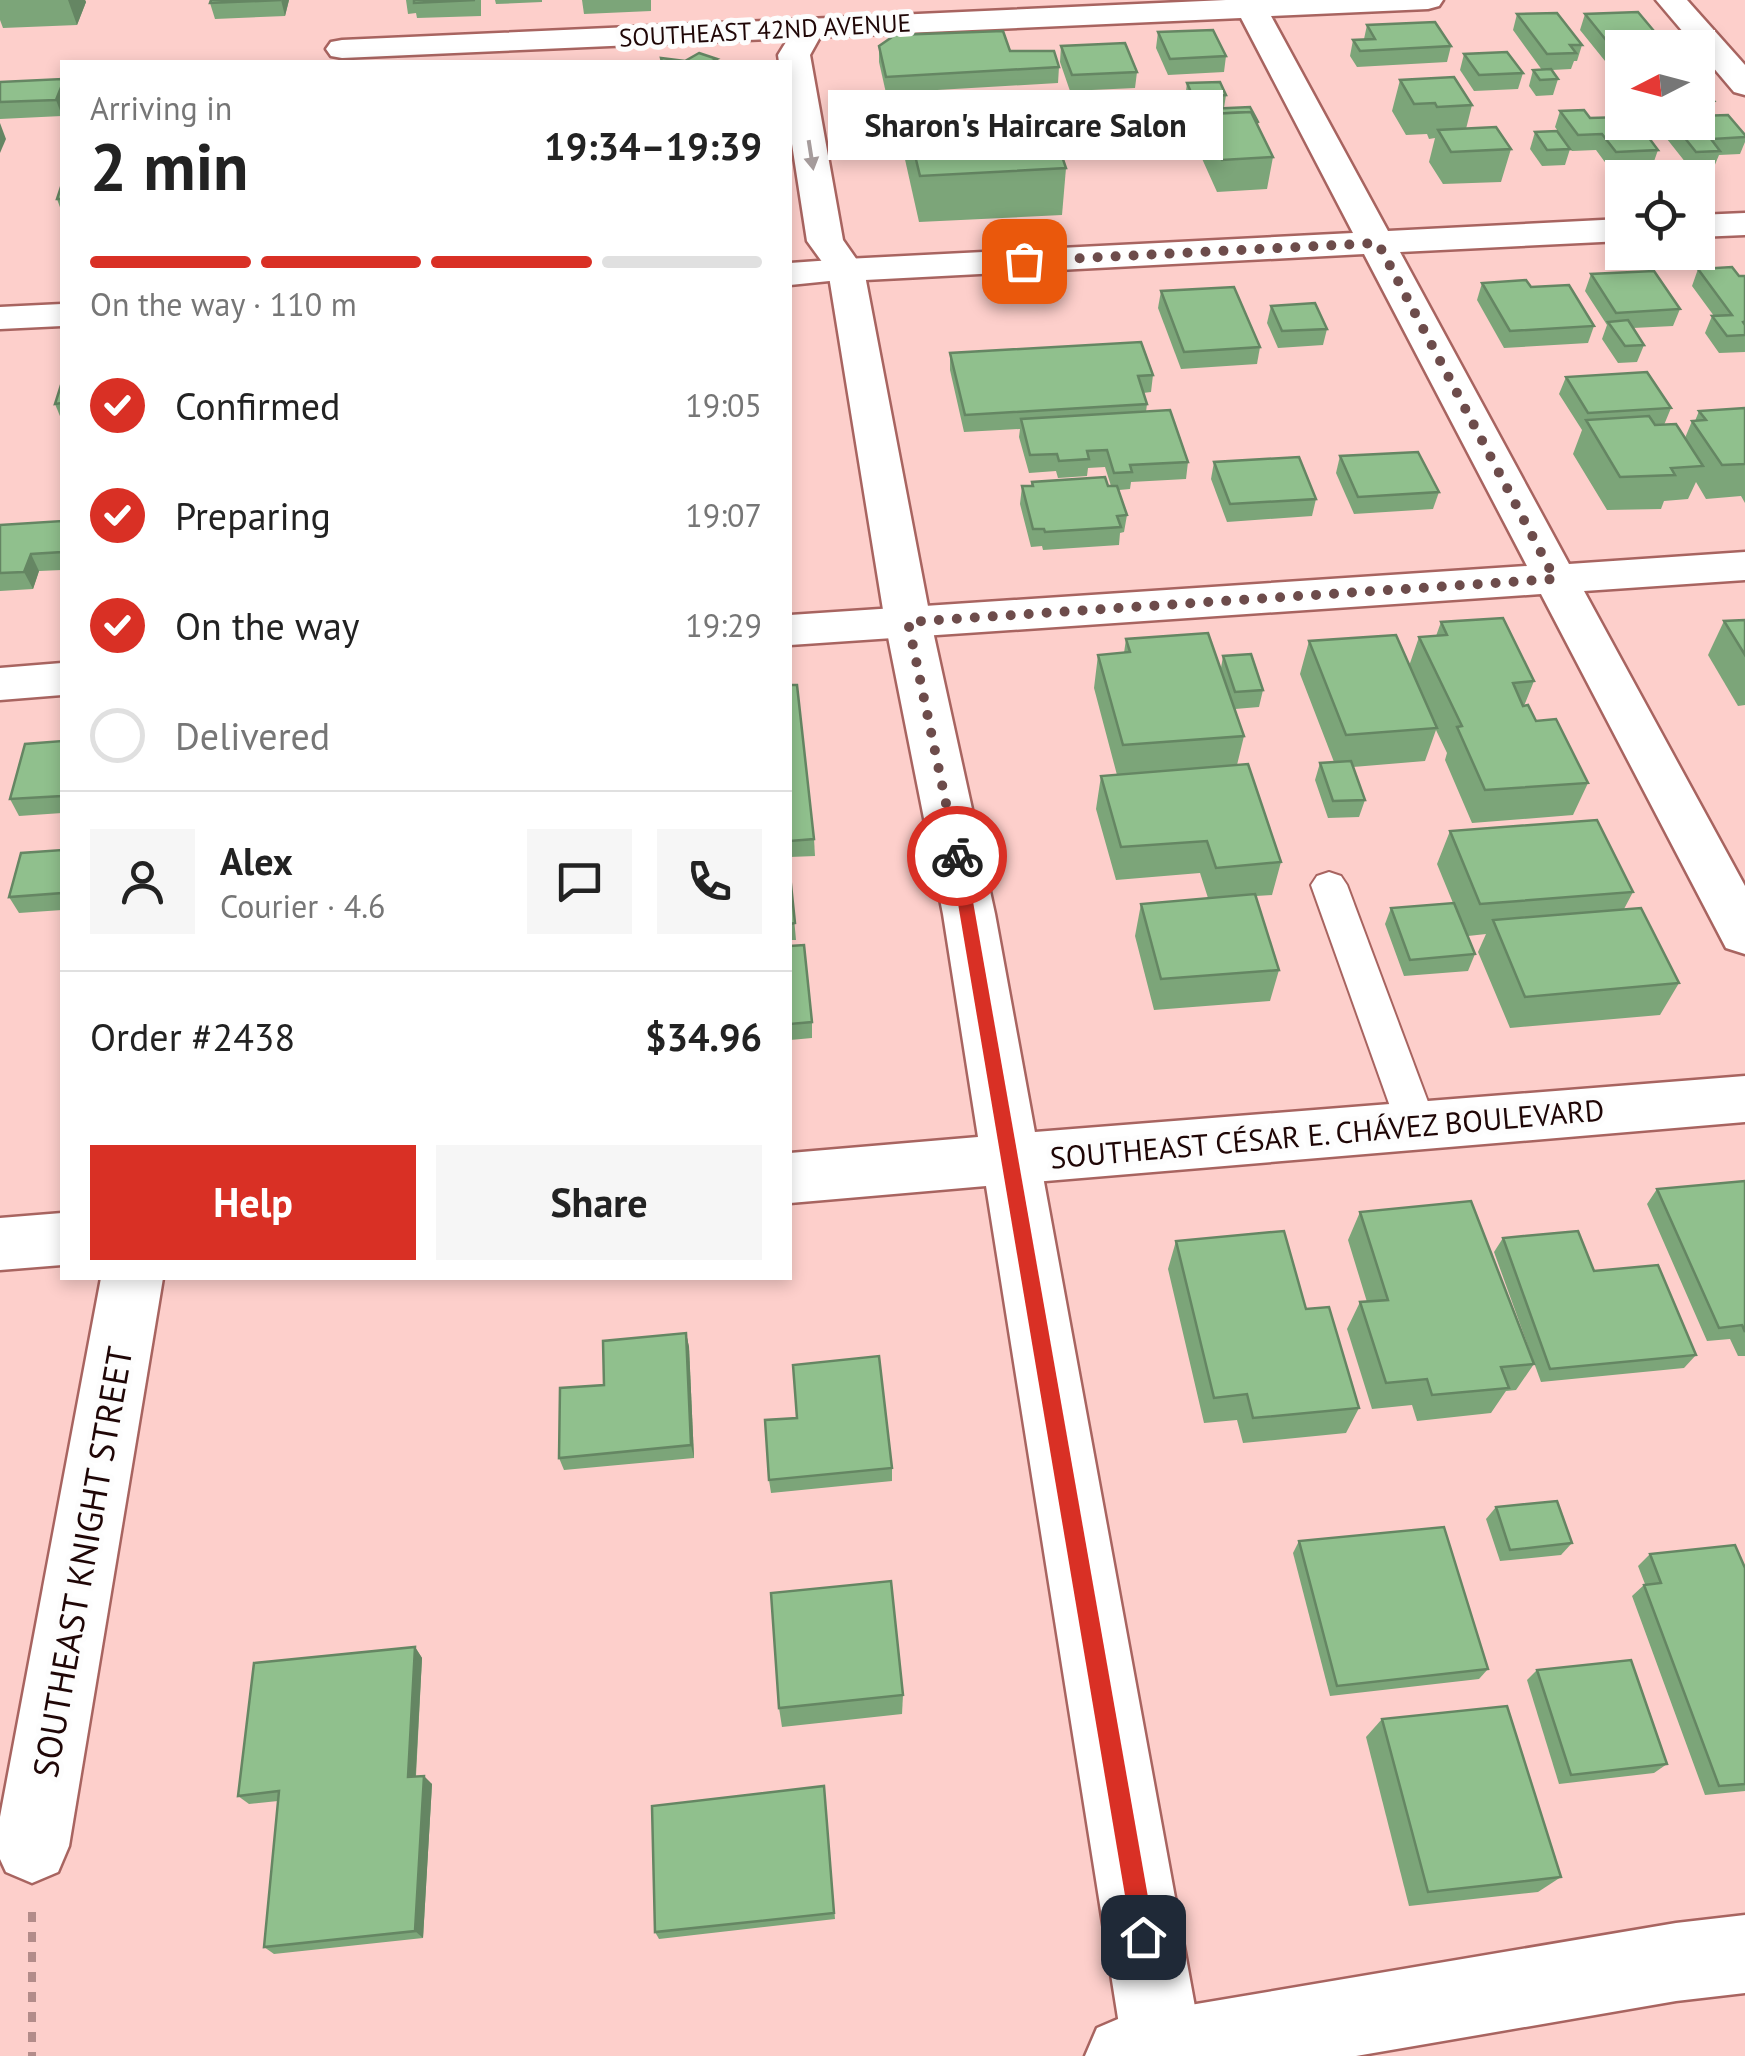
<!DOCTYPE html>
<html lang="en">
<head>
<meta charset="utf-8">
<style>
	body { margin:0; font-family:"PT Sans",sans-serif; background:#f6f6f6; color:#222; height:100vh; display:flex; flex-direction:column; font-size:38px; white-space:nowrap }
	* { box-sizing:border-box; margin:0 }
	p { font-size:32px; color:#767676 }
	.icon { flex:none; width:55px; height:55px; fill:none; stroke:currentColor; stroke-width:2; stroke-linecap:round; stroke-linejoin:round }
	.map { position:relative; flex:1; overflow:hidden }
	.details { position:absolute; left:60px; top:60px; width:732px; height:1220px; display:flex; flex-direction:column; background:#fff; border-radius:0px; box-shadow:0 5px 15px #0003 }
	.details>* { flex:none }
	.needle { width:65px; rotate:264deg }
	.buttons { position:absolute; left:1605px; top:30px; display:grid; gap:20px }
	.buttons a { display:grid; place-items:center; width:110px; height:110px; border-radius:0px; background:#fff; box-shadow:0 5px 15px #0003; font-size:50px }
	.pin { position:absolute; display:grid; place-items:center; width:85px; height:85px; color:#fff; margin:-42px; border-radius:20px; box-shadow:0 5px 15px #0006 }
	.courier { position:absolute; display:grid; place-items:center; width:100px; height:100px; margin:-50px; border:8px solid #d93025; border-radius:50%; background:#fff; color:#222; box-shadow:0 2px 12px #0007 }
	.bubble { position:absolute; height:70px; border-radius:0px; background:#fff; box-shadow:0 5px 15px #0003; font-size:32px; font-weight:600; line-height:70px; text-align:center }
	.overview em { font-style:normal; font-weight:600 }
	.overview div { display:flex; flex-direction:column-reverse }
	.overview { display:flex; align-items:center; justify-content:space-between; height:170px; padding:0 30px }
	h1 { font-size:65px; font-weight:600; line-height:75px }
	.bar { display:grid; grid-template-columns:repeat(4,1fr); gap:15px 10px; align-content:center; height:120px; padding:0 30px }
	.bar i { height:12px; border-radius:8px; background:#e0e0e0 }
	.bar .active { background:#d93025 }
	.bar p { grid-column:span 4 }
	.line { display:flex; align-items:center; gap:25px; padding:0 30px; border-top:2px solid #e0e0e0 }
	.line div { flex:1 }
	.round { display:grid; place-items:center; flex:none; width:105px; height:105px; border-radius:0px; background:#f6f6f6 }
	ol { padding:0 30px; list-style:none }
	li { display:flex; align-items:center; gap:30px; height:110px }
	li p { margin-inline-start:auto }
	li .icon { padding:10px; border-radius:50%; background:#d93025; color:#fff; stroke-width:4 }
	li:last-child { color:#767676 }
	li i { width:55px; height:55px; border:5px solid #e0e0e0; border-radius:50% }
	.primary-button { display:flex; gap:20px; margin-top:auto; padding:20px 30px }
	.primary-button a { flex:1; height:115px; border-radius:0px; background:#d93025; color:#fff; font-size:40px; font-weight:600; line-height:115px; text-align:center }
	.primary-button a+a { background:#f6f6f6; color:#222 }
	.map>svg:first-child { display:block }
</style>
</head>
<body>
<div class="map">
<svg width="1745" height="2056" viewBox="0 0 1745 2056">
	<rect width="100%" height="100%" fill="#fdcfcb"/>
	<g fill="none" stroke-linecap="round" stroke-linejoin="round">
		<defs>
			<polygon id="service" points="1329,872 1341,876 1347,885 1437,1126 1431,1138 1417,1142 1403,1138 1397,1126 1311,885 1317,876"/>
			<g id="minor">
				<polygon points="1226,0 1443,0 1439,6 1428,9 1271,16 1388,231 1622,219 1622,241 1400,252 1569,564 1745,552 1745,580 1584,591 1745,886 1745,954 1726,948 1541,594 790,645 790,615 1527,566 1364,254 846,281 833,278 828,270 833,262 846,259 1353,233 1241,18 342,58 331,56 326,49 331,42 342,40"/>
				<polygon points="1656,0 1687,0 1745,65 1745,95 1734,92"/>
				<polygon points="1745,213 1745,235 1698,237 1698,215"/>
				<polygon points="62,663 62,695 0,700 0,668"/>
				<polygon points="101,1278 163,1278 69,1846 58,1872 32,1883 6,1872 0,1859 0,1817"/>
				<polygon points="1745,1915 1745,1993 1676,2001 1356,2056 1085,2056 1097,2028 1125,2016 1676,1923"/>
			</g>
			<g id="tertiary">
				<polygon points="846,259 859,262 864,270 859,278 790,285 790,263"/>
				<polygon points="62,304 62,326 0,329 0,307"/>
				<polygon points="1745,1076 1745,1122 1010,1184 989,1176 981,1159 989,1142 1010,1134"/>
			</g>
			<g id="secondary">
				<polygon points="810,19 821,21 825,28 810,55 843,240 864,270 931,622 995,914 1204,2056 1124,2056 986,1186 790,1203 790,1153 978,1137 943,914 885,622 828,270 807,241 790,131 790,62 779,62 778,55 799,21"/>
				<polygon points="62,1213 62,1265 0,1270 0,1218"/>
			</g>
		</defs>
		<use href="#service" stroke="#a86460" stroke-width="4"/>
		<use href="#minor" stroke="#a86460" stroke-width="5"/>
		<use href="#tertiary" stroke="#a86460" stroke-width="5"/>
		<use href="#secondary" stroke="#a86460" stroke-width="5"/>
		<polyline stroke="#b38c8a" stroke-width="8" stroke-dasharray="10 10" stroke-linecap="butt" points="32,1912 32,2056"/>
		<use href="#service" fill="#fff" fill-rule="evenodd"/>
		<use href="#minor" fill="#fff" fill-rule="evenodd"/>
		<use href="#tertiary" fill="#fff" fill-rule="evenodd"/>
		<use href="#secondary" fill="#fff" fill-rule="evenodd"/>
	</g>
	<g fill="#7ca579">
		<polygon points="0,0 85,0 86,2 77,25 3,28 0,20"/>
		<polygon points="289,0 285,16 215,19 210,3"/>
		<polygon points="406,0 481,0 481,16 417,18 416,13 408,14"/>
		<polygon points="495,0 542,0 542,2 496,4"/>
		<polygon points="582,0 651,0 651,11 584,14"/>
		<polygon points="1517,14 1582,45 1577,61 1574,61 1571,69 1552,70 1558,79 1553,95 1536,96 1529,86 1533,70 1542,70 1513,30"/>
		<polygon points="1585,14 1664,43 1663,48 1622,48 1622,60 1605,61 1580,30"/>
		<polygon points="1367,25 1451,46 1447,62 1357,67 1350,56 1353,40 1364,39"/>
		<polygon points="1158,32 1226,56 1224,72 1168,75 1156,48"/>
		<polygon points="879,46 1010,51 1059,67 1058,83 886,93 879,62"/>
		<polygon points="1061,46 1137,72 1135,88 1070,91 1060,62"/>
		<polygon points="1464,54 1523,73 1518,89 1474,91 1460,70"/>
		<polygon points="62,79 62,116 0,119 0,82"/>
		<polygon points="1400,80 1472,105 1466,129 1511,149 1501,182 1443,184 1429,162 1435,138 1429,139 1427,134 1406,135 1392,111"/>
		<polygon points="1698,81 1714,101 1709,116 1745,135 1745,142 1740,154 1719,155 1714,167 1690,168 1663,134 1667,122 1698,122"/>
		<polygon points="1187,83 1226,95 1224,108 1258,122 1257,125 1273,157 1267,189 1217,192 1199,152 1201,143 1191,144 1183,126 1186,110 1189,110 1185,99"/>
		<polygon points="904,110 1030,122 1066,168 1062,215 919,222 904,155"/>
		<polygon points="1560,111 1658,150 1652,167 1610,169 1596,150 1572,151 1555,127"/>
		<polygon points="1535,132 1570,149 1565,165 1542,166 1530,149"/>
		<polygon points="62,184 62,213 57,199"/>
		<polygon points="1698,269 1745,276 1745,352 1719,353 1705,333 1712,316 1714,316 1692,286"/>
		<polygon points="1591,274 1680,309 1673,326 1633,328 1644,345 1637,362 1618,363 1602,339 1607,325 1585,291"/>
		<polygon points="1482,283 1531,287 1594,326 1588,343 1504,348 1477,300"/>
		<polygon points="1161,291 1260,347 1257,364 1181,369 1158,308"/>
		<polygon points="1271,306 1327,329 1323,345 1278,348 1267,323"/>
		<polygon points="950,353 1153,375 1151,392 1143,393 1147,404 1146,412 1188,462 1186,479 1131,482 1130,489 1119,490 1127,515 1124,532 1120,533 1119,545 1043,550 1042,546 1031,547 1020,504 1022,486 1031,486 1032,482 1111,486 1105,467 1088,468 1087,476 1058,478 1056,471 1029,473 1019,437 1020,429 964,432 950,370"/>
		<polygon points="1566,377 1671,408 1664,425 1685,438 1692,421 1695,421 1699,411 1745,408 1745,503 1741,496 1706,499 1696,482 1688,499 1664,501 1661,509 1607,510 1573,454 1582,430 1559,394"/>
		<polygon points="62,382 62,421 55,404"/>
		<polygon points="1340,456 1439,492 1433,509 1354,514 1336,473"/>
		<polygon points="1214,462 1316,499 1312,516 1227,522 1211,479"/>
		<polygon points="62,521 62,570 39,571 33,589 0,591 0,525"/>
		<polygon points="1745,620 1745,705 1738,706 1708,655 1724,621"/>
		<polygon points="1441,622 1534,681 1524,706 1588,783 1573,815 1472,823 1445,760 1447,753 1436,730 1425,761 1353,767 1365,800 1359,817 1328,818 1315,780 1320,763 1334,762 1300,674 1309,641 1409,666 1419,637 1436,636"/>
		<polygon points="1126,639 1221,668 1223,656 1263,690 1259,707 1235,709 1244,736 1237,765 1281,862 1272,895 1256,896 1279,970 1270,1001 1154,1010 1135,936 1141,904 1208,898 1200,873 1116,880 1096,809 1101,776 1117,775 1094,688 1098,655 1124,653"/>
		<polygon points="790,685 814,839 815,856 790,857"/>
		<polygon points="62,741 62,813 19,816 10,799"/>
		<polygon points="1450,831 1633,892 1624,909 1679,983 1660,1015 1510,1028 1478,952 1486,934 1468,936 1475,954 1468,971 1404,976 1385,924 1391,908 1453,903 1437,864"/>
		<polygon points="62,850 62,910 19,913 9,897"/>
		<polygon points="790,875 796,940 790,940"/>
		<polygon points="790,946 812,1022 812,1038 790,1040"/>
		<polygon points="1745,1181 1745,1356 1738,1356 1730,1339 1707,1341 1647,1204 1657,1189"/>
		<polygon points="1360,1212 1534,1364 1516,1390 1506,1391 1491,1413 1417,1421 1412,1405 1372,1409 1347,1329 1360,1302 1367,1302 1348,1240"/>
		<polygon points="1503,1238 1696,1355 1684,1368 1541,1382 1494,1252"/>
		<polygon points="1176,1241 1306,1309 1359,1408 1346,1433 1243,1443 1237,1420 1204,1423 1168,1269"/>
		<polygon points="686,1333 689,1347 694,1458 564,1470 559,1458 604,1385"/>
		<polygon points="797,1418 892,1468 892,1481 771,1493 769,1480"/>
		<polygon points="1496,1507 1572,1543 1561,1555 1500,1561 1486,1519"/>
		<polygon points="1299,1541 1488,1669 1479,1679 1330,1696 1293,1553"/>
		<polygon points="1650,1554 1745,1568 1745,1791 1705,1795 1632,1596 1645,1584 1638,1566"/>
		<polygon points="415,1647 422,1658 416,1776 432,1784 423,1938 274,1954 264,1947 278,1801 249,1804 238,1796"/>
		<polygon points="1537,1670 1667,1764 1654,1773 1559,1784 1527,1680"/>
		<polygon points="903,1695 902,1714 782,1727 779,1708"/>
		<polygon points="1382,1719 1561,1877 1538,1892 1409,1906 1366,1737"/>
		<polygon points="824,1786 835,1919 659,1939 655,1932"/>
	</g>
	<g fill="#658663">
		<polygon points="68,0 85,0 86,2 77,25"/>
		<polygon points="281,0 289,0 285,16"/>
		<polygon points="62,85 62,116 56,100"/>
		<polygon points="0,123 6,139 0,153"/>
		<polygon points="31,554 39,571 33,589 24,572"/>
		<polygon points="686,1333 689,1347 694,1458 691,1445"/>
		<polygon points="415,1647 422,1658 415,1786 408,1777"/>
		<polygon points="424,1776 432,1784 423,1938 415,1931"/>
	</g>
	<g fill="#90c08d" stroke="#658663" stroke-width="2.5">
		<polygon points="211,0 281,0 210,3"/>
		<polygon points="414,0 475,0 414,3"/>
		<polygon points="1638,12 1664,43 1610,45 1585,14"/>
		<polygon points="1557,13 1582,45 1570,45 1576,53 1547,54 1517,14"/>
		<polygon points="1435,22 1451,46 1360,51 1353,40 1375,39 1367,25"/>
		<polygon points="1213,30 1226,56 1170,59 1158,32"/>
		<polygon points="1003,31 1010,51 1054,51 1059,67 886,77 879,46 895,35"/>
		<polygon points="1125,43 1137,72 1072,75 1061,46"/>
		<polygon points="1507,52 1523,73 1479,75 1464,54"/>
		<polygon points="699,53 717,59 710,62 649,62 662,62 661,58 685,61"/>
		<polygon points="1551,69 1558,79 1540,80 1533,70"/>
		<polygon points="1454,77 1472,105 1437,107 1435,103 1414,104 1400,80"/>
		<polygon points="62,79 62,85 56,100 0,102 0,82"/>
		<polygon points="1698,81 1714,101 1698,102"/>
		<polygon points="1220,82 1226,95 1193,97 1187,83"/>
		<polygon points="1025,104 1030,122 1050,121 1066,168 920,176 904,110"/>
		<polygon points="1250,107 1258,122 1256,123 1251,112 1210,114 1210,120 1204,120 1203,127 1193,128 1186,110"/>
		<polygon points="1584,110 1590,118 1622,117 1622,122 1637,122 1658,150 1616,152 1602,134 1578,135 1560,111"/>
		<polygon points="1251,112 1273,157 1222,160 1204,120 1213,119 1210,114"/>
		<polygon points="1728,115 1745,135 1745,137 1711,139 1720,151 1696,152 1672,122 1698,122 1698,116"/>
		<polygon points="1496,127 1511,149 1451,152 1438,130"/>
		<polygon points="1557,131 1570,149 1547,150 1535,132"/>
		<polygon points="62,184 62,199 57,199"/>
		<polygon points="1732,267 1739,276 1745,276 1745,321 1743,322 1745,325 1745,335 1727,336 1712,316 1732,315 1698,269"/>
		<polygon points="1654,271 1680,309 1616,313 1591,274"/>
		<polygon points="1526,280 1531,287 1569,285 1594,326 1510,331 1482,283"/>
		<polygon points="1234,287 1260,347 1184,352 1161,291"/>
		<polygon points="1315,303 1327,329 1282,331 1271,306"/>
		<polygon points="1628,320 1644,345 1625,346 1608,322"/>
		<polygon points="1141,342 1153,375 1138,376 1147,404 965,415 950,353"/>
		<polygon points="1647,372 1671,408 1588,413 1566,377"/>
		<polygon points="62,382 62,403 55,404"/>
		<polygon points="1745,408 1745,464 1722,465 1692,421 1706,420 1699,411"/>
		<polygon points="1170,410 1188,462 1130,465 1132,472 1114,473 1107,450 1087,451 1089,459 1059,461 1057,454 1030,455 1021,419"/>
		<polygon points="1649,416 1655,425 1676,424 1703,466 1671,468 1675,475 1620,477 1586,420"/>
		<polygon points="1418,452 1439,492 1358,497 1340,456"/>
		<polygon points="1299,457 1316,499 1230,504 1214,462"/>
		<polygon points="1105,477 1108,486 1117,486 1127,515 1117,516 1121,527 1045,532 1044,529 1033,529 1022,486 1033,486 1032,482"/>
		<polygon points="62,521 62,552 31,554 24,572 0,573 0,525"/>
		<polygon points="1503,618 1534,681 1513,683 1523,706 1528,705 1536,721 1556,719 1588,783 1485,790 1457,727 1462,726 1419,637 1447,635 1441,622"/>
		<polygon points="1745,620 1745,655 1724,621"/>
		<polygon points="1208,633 1244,736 1123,745 1098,655 1130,652 1126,639"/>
		<polygon points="1396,635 1437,728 1346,735 1309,641"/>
		<polygon points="1251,654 1263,690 1235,692 1223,656"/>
		<polygon points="790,685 797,685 814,839 790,841"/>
		<polygon points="62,741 62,796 10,799 25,744"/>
		<polygon points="1351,761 1365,800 1333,801 1320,763"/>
		<polygon points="1248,764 1281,862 1216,868 1207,841 1121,847 1101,776"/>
		<polygon points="1597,820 1633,892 1480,904 1450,831"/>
		<polygon points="62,850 62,893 9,897 21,853"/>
		<polygon points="790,875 795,923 790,924"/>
		<polygon points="1255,894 1279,970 1161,979 1141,904"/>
		<polygon points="1454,903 1475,954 1410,960 1391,908"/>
		<polygon points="1641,908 1679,983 1525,997 1493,920"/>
		<polygon points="804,945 812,1022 790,1024 790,946"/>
		<polygon points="1745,1181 1745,1332 1742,1325 1719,1328 1657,1189"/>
		<polygon points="1471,1201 1534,1364 1501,1367 1509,1388 1432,1395 1427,1379 1386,1383 1360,1302 1388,1300 1360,1212"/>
		<polygon points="1284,1231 1306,1309 1329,1307 1359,1408 1253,1418 1247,1394 1214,1398 1176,1241"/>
		<polygon points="1578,1231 1594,1271 1658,1265 1696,1355 1550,1369 1503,1238"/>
		<polygon points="686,1333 691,1445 559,1458 560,1388 604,1385 603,1341"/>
		<polygon points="879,1356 892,1468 769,1480 765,1420 797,1418 793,1365"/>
		<polygon points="1557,1501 1572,1543 1510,1550 1496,1507"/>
		<polygon points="1444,1527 1488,1669 1337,1686 1299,1541"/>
		<polygon points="1735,1545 1745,1568 1745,1784 1719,1786 1644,1585 1661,1583 1650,1554"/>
		<polygon points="891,1581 903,1695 779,1708 771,1593"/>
		<polygon points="415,1647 408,1777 424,1776 415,1931 264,1947 279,1791 238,1796 254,1663"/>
		<polygon points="1631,1660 1667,1764 1571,1775 1537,1670"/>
		<polygon points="1507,1706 1561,1877 1428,1892 1382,1719"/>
		<polygon points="824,1786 834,1913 655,1932 652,1806"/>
	</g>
	<defs><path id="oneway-solid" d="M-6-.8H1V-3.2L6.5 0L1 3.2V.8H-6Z" transform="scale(2.5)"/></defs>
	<use fill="#a59b9b" href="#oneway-solid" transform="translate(811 155) rotate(81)"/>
	<polygon fill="#d93025" points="957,851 965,856 1155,1937 1151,1945 1143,1948 1135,1945 1132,1937 950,856"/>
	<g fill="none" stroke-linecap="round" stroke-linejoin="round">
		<polyline stroke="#6d4c4b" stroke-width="10" stroke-dasharray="0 18" points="957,856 908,622 1555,579 1378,243 1024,261"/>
	</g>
	<g text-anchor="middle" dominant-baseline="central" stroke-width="10" stroke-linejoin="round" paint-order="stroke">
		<g font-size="25" fill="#1f0606" stroke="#fdfdfd">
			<text transform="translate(765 30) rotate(-3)">SOUTHEAST 42ND AVENUE</text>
		</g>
		<g font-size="30" fill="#1f0606" stroke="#fdfdfd">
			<text transform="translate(1327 1133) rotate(-5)">SOUTHEAST CÉSAR E. CHÁVEZ BOULEVARD</text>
		</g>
		<g font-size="35" fill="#1f0606" stroke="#fdfdfd">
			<text transform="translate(82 1562) rotate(-80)">SOUTHEAST KNIGHT STREET</text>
		</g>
	</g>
</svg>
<div class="buttons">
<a><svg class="needle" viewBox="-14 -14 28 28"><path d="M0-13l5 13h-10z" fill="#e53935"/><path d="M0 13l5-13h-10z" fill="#767676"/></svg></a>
<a><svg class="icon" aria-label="locate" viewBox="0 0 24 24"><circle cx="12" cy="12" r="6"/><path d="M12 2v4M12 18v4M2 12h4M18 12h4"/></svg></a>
</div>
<div class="pin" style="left:1024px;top:261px;background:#ea580c"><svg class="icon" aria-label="bag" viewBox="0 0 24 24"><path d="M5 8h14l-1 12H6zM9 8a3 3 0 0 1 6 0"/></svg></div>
<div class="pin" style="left:1143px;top:1937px;background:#1f2937"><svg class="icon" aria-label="home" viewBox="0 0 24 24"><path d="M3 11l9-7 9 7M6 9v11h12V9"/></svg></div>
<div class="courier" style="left:957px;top:856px"><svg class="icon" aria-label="bike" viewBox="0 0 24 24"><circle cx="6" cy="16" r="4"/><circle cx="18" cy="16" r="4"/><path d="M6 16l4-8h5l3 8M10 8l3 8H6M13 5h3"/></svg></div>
<div class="bubble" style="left:828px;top:90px;width:395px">Sharon's Haircare Salon</div>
<section class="details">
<div class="overview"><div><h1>2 min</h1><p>Arriving in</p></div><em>19:34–19:39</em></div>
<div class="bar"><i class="active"></i><i class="active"></i><i class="active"></i><i></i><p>On the way · 110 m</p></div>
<ol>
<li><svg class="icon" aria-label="check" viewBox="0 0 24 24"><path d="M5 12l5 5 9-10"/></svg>Confirmed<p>19:05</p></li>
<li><svg class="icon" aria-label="check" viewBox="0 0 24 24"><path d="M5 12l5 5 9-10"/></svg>Preparing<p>19:07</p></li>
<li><svg class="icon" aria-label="check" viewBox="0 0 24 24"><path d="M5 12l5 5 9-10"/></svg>On the way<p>19:29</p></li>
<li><i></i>Delivered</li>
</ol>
<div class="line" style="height:180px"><a class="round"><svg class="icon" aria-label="person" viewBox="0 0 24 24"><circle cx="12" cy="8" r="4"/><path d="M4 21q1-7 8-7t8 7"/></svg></a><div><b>Alex</b><p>Courier · 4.6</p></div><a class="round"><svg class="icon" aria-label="chat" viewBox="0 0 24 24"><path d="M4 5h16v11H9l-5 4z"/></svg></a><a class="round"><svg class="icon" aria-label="phone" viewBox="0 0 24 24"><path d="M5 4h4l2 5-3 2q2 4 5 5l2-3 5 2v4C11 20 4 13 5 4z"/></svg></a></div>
<div class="line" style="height:130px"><div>Order #2438</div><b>$34.96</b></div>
<div class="primary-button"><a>Help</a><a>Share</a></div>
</section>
</div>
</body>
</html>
